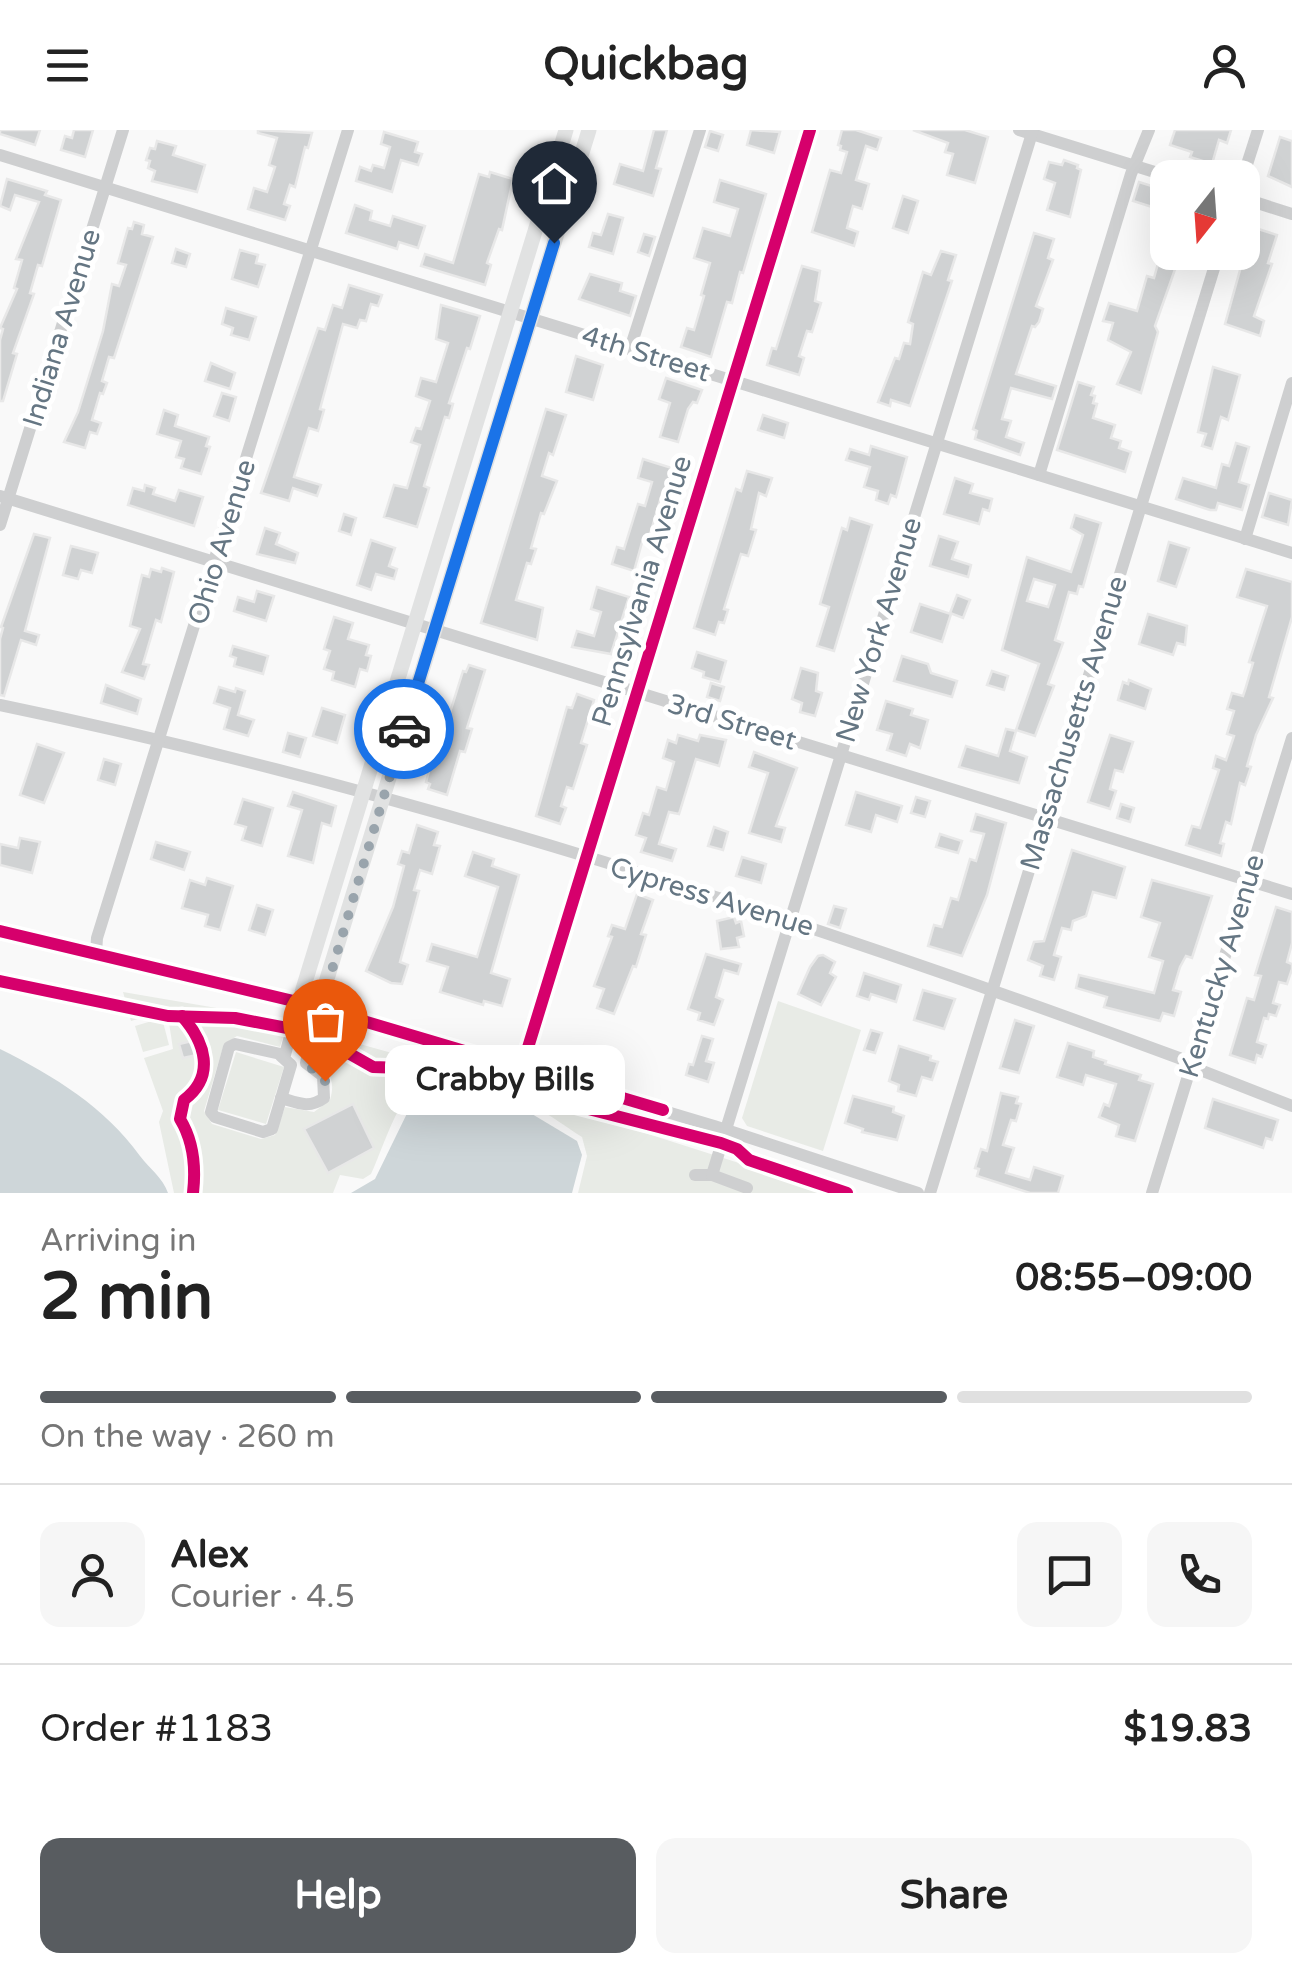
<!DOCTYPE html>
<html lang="en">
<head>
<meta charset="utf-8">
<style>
	body { margin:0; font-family:"Varela Round",sans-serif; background:#f6f6f6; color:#222; height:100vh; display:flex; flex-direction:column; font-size:38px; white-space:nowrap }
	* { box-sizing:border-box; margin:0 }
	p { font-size:32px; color:#767676 }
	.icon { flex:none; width:55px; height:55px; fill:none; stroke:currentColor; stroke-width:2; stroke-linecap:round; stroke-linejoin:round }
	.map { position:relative; height:1063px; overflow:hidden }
	.panel { display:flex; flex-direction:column; background:#fff; flex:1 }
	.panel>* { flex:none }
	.needle { width:65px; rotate:197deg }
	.tools { position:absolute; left:1150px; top:30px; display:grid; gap:20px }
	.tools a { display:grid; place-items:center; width:110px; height:110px; border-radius:20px; background:#fff; box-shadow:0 10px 40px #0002; font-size:50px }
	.pin { position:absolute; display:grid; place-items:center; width:85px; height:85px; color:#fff; margin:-102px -42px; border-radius:50% 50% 50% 0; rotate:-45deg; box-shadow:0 0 10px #0007 }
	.pin .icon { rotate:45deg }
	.courier { position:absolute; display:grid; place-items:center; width:100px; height:100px; margin:-50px; border:8px solid #1a73e8; border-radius:50%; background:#fff; color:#222; box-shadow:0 2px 12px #0007 }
	.bubble { position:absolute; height:70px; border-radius:20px; background:#fff; box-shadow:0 10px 40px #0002; font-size:32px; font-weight:700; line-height:70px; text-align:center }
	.summary em { font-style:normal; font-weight:700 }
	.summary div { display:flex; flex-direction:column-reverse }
	.summary { display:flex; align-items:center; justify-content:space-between; height:170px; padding:0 40px }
	h1 { font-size:65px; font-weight:700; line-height:75px }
	.bar { display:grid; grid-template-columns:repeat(4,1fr); gap:15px 10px; align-content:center; height:120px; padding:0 40px }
	.bar i { height:12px; border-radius:8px; background:#e0e0e0 }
	.bar .active { background:#585c60 }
	.bar p { grid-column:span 4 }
	.line { display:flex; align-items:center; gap:25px; padding:0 40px; border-top:2px solid #e0e0e0 }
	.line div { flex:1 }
	.round { display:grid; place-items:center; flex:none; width:105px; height:105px; border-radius:20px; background:#f6f6f6 }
	.cta { display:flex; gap:20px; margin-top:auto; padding:20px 40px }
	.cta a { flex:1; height:115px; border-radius:20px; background:#585c60; color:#fff; font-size:40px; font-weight:700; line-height:115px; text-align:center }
	.cta a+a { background:#f6f6f6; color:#222 }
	header { display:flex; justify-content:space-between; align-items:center; height:130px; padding:0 40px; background:#fff; font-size:45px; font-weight:700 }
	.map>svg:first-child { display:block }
</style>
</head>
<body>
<header><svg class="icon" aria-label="menu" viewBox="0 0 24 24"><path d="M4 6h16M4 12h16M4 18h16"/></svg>Quickbag<svg class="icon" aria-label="person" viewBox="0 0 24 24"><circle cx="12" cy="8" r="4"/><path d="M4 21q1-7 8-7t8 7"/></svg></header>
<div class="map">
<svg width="1292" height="1063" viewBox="0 0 1292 1063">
	<rect width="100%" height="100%" fill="#f9f9f9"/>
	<g fill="#e8ebe6">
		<path d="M123,862L240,882L287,894L280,917L237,906L224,914L204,981L212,994L261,1009L275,1005L285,977L314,982L330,970C336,950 329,940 313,929L320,903L410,928L833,1063H578L587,1026L582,1007C566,997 551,985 535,978C511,967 434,942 413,960C396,974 381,1023 371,1044L363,1049L340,1045L333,1063H174L159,992L163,981L144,928L173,919L168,886L161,882L131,891Z"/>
		<polygon points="778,871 861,900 823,1021 747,996 742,988"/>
		<polygon points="162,888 169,915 143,922 135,896"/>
		<polygon points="236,922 284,937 266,994 218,980"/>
	</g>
	<g fill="#ced6d9">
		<path d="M0,919C54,946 105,977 140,1026C150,1039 163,1048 168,1063H0Z"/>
		<polygon points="443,959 532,984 577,1011 582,1025 572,1063 351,1063 375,1049 416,965"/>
	</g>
	<g fill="#d0d2d3" stroke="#e8e8e8" stroke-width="2.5" fill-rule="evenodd">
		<polygon points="0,0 40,0 35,15 0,4"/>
		<polygon points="74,0 93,0 85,27 61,20 65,6 72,8"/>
		<polygon points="258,0 312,3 308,18 305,17 295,57 290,55 284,74 290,76 285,90 248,79 254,58 267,62 275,37 269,35 277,8 258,3"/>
		<polygon points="654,0 667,0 656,38 661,39 653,66 614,54 620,34 643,41"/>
		<polygon points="751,0 780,2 774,23 747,15"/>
		<polygon points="842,0 856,0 881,8 877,20 866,16 856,50 869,54 862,79 853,76 847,98 858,102 854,116 812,102 830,40 841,43 847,22 840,20 841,16 838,15"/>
		<polygon points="913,0 965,0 988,7 975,53 947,45 953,24 945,22 948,13"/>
		<polygon points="1175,0 1231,0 1227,13 1219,10 1212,34 1190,27 1192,22 1170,15"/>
		<polygon points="710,1 723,5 718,21 705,17"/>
		<polygon points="384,2 418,12 415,22 422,24 418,35 401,30 392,62 356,51 360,37 371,41 373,35 384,38 390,17 381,14"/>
		<polygon points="1280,7 1292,11 1292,57 1268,46"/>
		<polygon points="157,11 176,16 173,25 205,35 197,62 152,51 155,41 148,38 150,31 146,30 150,18 155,19"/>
		<polygon points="1064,30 1078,35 1077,38 1081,40 1070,87 1047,80 1055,53 1044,49 1049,32 1062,35"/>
		<polygon points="490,42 513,49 502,100 499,99 487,133 491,135 485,155 421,136 425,124 453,133 479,44 489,47"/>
		<polygon points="7,49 47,61 45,65 61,70 42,136 38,135 30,163 34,164 13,223 17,224 3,271 0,271 0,210 3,199 0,198 17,159 14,158 22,130 16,129 39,72 15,65 10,80 0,76"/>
		<polygon points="720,50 766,64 743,143 740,142 732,173 727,172 711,227 681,217 687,198 694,200 704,166 701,165 710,133 694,128 703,98 730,106 738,79 714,72"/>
		<polygon points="1139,52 1155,57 1154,61 1168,66 1168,82 1133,71"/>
		<polygon points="903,66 918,71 908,103 893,98"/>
		<polygon points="355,75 372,81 370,90 390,96 393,86 425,96 418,118 399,112 397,119 346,103"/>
		<polygon points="608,84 623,88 613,124 589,117 593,103 601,105"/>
		<polygon points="134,92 144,95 142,104 153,107 114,228 109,227 102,251 107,253 103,264 100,263 92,290 101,293 97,304 90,302 85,318 64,312 78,282 103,201 112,154 119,156 126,135 118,133 128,98 132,99"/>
		<polygon points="1252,97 1277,105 1268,133 1272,134 1254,186 1264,191 1260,206 1225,194"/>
		<polygon points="1034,103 1054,109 1048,128 1053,130 1036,176 1043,179 1039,192 1035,197 1032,196 1016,244 1056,256 1052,269 1011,258 1002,289 1011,291 1006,307 1024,313 1020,325 975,309 977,301 973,299"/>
		<polygon points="644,104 655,107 649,126 638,122"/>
		<polygon points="176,119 190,124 186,137 172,133"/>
		<polygon points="240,120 258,125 256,133 265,135 258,157 232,149"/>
		<polygon points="941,121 956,125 948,150 952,151 910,276 891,270 890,276 878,272 895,228 899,229 904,213 910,214 913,194 908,192 923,142 931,145"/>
		<polygon points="1161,123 1179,128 1155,196 1158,202 1141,263 1117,254 1131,222 1108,210 1113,193 1103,191 1109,173 1137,181 1147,146 1154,148"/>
		<polygon points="802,136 820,141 815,171 821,173 812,202 807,201 799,226 804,228 799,245 767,235 772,218 776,219"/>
		<polygon points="590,144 622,153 620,161 636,166 630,186 579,169"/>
		<polygon points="349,155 382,165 378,176 371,174 366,191 360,190 357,198 343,194 320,279 324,280 318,301 309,298 294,347 321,355 317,366 293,358 289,371 261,363 318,198 325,200 333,175 342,178"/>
		<polygon points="441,175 480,186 470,219 467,218 449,273 453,274 449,288 445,287 424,356 429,358 417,397 384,387 394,355 407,358 420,315 411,312 416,298 421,299 430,271 416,266 421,248 436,252 448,213 436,209"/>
		<polygon points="226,178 256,187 249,210 231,205 233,198 222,194"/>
		<polygon points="576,226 603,235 593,270 566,262"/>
		<polygon points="211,233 235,243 230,259 205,251"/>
		<polygon points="1213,237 1240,245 1228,290 1221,287 1212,319 1202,316 1206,304 1198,302"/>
		<polygon points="666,248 702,260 697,273 693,272 688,279 678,312 660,307 670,273 659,269"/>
		<polygon points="1078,252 1094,257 1091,265 1095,266 1093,273 1097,274 1093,288 1115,295 1111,308 1121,311 1119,318 1131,322 1125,342 1057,320"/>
		<polygon points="222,263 236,267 229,291 214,286"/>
		<polygon points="546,279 566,285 553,325 549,323 542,346 557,351 544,384 541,383 531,418 536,419 531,434 527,433 516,470 543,478 537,510 481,493"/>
		<polygon points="164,280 178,285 175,296 209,307 206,316 210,317 201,344 181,338 184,329 176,327 181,311 157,304"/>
		<polygon points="763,285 788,293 784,308 758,300"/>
		<polygon points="1236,313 1249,317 1239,352 1249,355 1242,380 1218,373 1216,380 1210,380 1176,369 1183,348 1216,358 1222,334 1229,336"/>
		<polygon points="871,316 907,327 896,367 891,365 888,374 876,370 878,361 864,357 870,337 846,330 850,319 869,325"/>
		<polygon points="643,329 675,339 667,366 662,364 648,411 643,409 634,441 612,434 617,417 624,419 638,374 645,376 652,352 638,348"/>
		<polygon points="747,341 772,348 766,366 759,363 751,399 756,400 748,426 741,424 724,479 728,480 724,493 719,492 715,505 694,498 736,359 741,361"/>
		<polygon points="955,348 973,354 970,363 992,369 989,381 983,379 979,394 944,384"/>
		<polygon points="145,355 155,358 153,364 175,371 179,360 203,367 194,396 128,375 133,358 144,361"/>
		<polygon points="1269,363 1292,370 1288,395 1262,387"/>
		<polygon points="344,384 356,388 351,405 339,401"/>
		<path d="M1075,385L1101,393L1083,457L1079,456L1077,464L1069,462L1055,510L1063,513L1048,554L1054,556L1035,606L1016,600L1039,534L1002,520L1027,427L1071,442L1083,405L1071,398ZM1034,449L1055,455L1048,477L1027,471Z"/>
		<polygon points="850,388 872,395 834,521 817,516 829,477 820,474 842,398 847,400"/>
		<polygon points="265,398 280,403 276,414 298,423 295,433 257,424"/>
		<polygon points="34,404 50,408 25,501 39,505 36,515 21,510 4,566 0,565 0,509 3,498 1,497"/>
		<polygon points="939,406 958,412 952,429 971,435 968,447 930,436"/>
		<polygon points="371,410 395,418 389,436 397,439 394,449 376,444 371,460 357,455"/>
		<polygon points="1169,412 1189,418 1176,457 1158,451"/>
		<polygon points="71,416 98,423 92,443 81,440 78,449 63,445"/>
		<polygon points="162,438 174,442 161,492 156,490 143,534 149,535 144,549 122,542 140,499 130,496 142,445 149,447 151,439 161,442"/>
		<polygon points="1246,439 1292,452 1292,487 1269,567 1273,568 1256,605 1247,636 1251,637 1245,655 1240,653 1231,694 1226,692 1220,713 1224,714 1221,726 1186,715 1192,696 1200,698 1219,640 1213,638 1216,626 1226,630 1234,606 1227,604 1234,581 1227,579 1232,563 1243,566 1245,560 1253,533 1249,532 1267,476 1237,467"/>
		<polygon points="597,457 629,467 611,524 572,517 577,501 594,506 601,482 591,479"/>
		<polygon points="257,461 274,466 266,491 234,481 238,467 254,472"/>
		<polygon points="957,465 970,470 963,488 950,483"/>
		<polygon points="920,474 951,484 942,512 911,502"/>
		<polygon points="1148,484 1187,496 1185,515 1177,513 1173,525 1139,514"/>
		<polygon points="334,487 353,493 348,509 369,515 366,525 371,526 367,541 360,539 355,557 332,550 334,542 324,539 330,521 324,519"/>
		<polygon points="233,516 268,526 263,544 234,536 236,528 230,526"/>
		<polygon points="697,522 726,531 720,552 703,547 704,542 692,538"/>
		<polygon points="902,526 928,534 931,543 957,551 952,567 894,551"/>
		<polygon points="469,535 485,540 467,598 472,599 465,622 460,621 447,665 428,659 430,654 426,652 443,591 447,592 463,541 466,542"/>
		<polygon points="801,538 818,543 816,561 822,563 815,586 800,582 802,573 792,569"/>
		<polygon points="992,541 1008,546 1004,560 987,555"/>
		<polygon points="1129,550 1151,559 1145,579 1118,570 1123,552 1128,554"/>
		<polygon points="711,553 724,557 720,571 707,567"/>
		<polygon points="106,555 141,569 137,584 101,573"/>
		<polygon points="219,557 235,562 236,558 245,561 238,585 254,590 248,606 224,599 230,578 214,573"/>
		<polygon points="577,564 594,570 581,613 587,615 573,659 567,657 561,676 566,678 560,694 536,686 567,577 572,578"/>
		<polygon points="886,571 913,579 911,585 928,590 920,618 910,614 906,626 887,620 892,604 877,600"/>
		<polygon points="322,578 345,585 337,613 313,606"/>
		<polygon points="1006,599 1016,601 1010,621 1027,627 1019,653 959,637 966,616 998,626"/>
		<polygon points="288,603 306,608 300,627 283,622"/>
		<polygon points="678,605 698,611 700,605 726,610 719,636 696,629 679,684 669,682 659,714 676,719 672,731 641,722 646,708 636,705 643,683 649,685 657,657 666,660 674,632 663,628 668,610 676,613"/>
		<polygon points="1110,605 1133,612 1123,642 1115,640 1110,659 1116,661 1110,679 1088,672"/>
		<polygon points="37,614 64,623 44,673 20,665"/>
		<polygon points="754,622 797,638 776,696 785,698 781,712 749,703 768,643 749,637"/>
		<polygon points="104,629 121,634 115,655 98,650"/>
		<polygon points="293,662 336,676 331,696 322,693 313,733 288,726 302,680 288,676"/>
		<polygon points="856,662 902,676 897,692 876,685 871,702 846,695"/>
		<polygon points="916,667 930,671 925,687 911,683"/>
		<polygon points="243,669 273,678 262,716 242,710 246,697 235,694"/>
		<polygon points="1121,674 1134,678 1130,692 1117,688"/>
		<polygon points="976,684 1006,693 987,765 962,826 928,816 934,795 942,797 951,768 958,770 970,729 976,731 984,704 971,701"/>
		<polygon points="417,695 438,702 434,715 440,716 432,744 420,740 414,760 419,761 400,832 408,835 402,854 391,853 366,841 393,777 404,736 398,734 402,721 409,723"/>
		<polygon points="714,697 728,702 723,720 708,716"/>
		<polygon points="940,704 962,711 958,723 936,717"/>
		<polygon points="20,708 40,712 32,743 0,735 0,714 18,718"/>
		<polygon points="156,712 190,722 184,740 151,729"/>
		<polygon points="1072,720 1125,737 1116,768 1093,762 1086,786 1073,791 1071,800 1062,798 1054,825 1061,827 1054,850 1040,846 1043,836 1028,830 1034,812 1044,811"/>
		<polygon points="473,722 494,729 492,736 519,745 491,843 510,849 502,876 484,871 483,875 440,862 448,837 427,831 432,814 477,827 498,757 465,746"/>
		<polygon points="742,727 766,734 761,753 736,746"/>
		<polygon points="207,748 233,756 220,800 205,796 208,785 182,778 190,750 205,755"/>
		<polygon points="1152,750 1212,766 1192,828 1186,826 1180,837 1173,860 1181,862 1174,886 1163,883 1160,891 1104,877 1107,867 1076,858 1079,845 1154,863 1163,831 1149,827 1160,793 1141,787"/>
		<polygon points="637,764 653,770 641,804 646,805 636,837 633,836 614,884 597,878 604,859 594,856 612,807 608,806 612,795 625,799"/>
		<polygon points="257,775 273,780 265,805 249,800"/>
		<polygon points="834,776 846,779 840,798 828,794"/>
		<polygon points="1276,777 1292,782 1292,813 1287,832 1292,834 1292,839 1287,854 1279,852 1273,873 1280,875 1276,886 1269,884 1268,889 1264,888 1257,912 1266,915 1262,927 1257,925 1255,933 1230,925 1247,868 1254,870 1261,846 1255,845"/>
		<polygon points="734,787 736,793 741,791 744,806 737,808 739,817 721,819 717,791"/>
		<polygon points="706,824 741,834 738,844 724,840 716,867 723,870 714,895 698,890 700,883 688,879"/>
		<polygon points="823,825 835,832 830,843 836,847 821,875 798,864 810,837 818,826"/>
		<polygon points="864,843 901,855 896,872 871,864 869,870 857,866"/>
		<polygon points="923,860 955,869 944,899 914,890"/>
		<polygon points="1015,890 1034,896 1019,943 1000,938"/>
		<polygon points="871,900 882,903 875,923 864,920"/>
		<polygon points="702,906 713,909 706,931 714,933 708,952 686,945 689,934 693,935"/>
		<polygon points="192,911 197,925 183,928 179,914"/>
		<polygon points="1068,913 1094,921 1093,927 1106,931 1105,934 1141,945 1139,950 1153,954 1135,1011 1116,1006 1119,995 1099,987 1104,974 1109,976 1116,954 1086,945 1083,955 1057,947"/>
		<polygon points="899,916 931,926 930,930 938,932 932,950 922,947 916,966 898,961 899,955 889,951"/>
		<polygon points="1001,963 1018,967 1016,973 1021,974 1016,991 1011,990 1003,1015 1014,1018 1006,1043 1030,1050 1034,1037 1063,1046 1058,1063 1030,1063 977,1046 979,1039 975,1038 981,1019 987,1021"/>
		<polygon points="853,966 894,977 893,982 904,986 897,1010 862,1002 863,999 845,993"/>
		<polygon points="1213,969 1278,990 1272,1010 1266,1008 1263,1018 1205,998"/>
		<polygon points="353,974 374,1018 328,1043 304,999"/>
	</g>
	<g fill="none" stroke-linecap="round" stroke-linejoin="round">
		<g stroke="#cecfd0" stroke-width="12">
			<polyline points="1019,0 1174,48"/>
			<polyline points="0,25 1292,423"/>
			<polyline points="1242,50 1258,0"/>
			<polyline points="1242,68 1292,84"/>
			<polyline points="630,219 700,0"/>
			<polyline points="1039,345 1131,44 1149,0"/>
			<polyline points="0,366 1292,764"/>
			<polyline points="0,395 123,0"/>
			<polyline points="1245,409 1292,253"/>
			<path d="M0,575C401,658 795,786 1179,928L1190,936L1292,976"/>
			<polyline points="0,801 306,874 714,996 918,1063"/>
			<polyline points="96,823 97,808 348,0"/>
			<polyline points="281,926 291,935 272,999 263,1002 215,987 211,982 229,917 235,914 285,925 299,872"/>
			<polyline points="522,937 810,0"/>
			<path d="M281,968C298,973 309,979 324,968L323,946L306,933L318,878"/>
			<polyline points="695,1045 712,1045"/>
			<polyline points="747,1058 712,1045 1033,0"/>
			<polyline points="930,1063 1219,122"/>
			<polyline points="1152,1063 1292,608"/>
		</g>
		<g stroke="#e1e2e2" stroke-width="15">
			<polyline points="299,872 566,0"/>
			<polyline points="318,878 589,0"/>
		</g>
		<defs>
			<g id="cycleway">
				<polyline points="0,801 306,874 663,980"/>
				<polyline points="0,851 168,886 235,888 313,903 373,937 433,939 721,1013 737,1019 749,1030 847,1063"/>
				<path d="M182,886C205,912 216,946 184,970L180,989C194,1012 196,1037 193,1063"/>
				<polyline points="522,937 810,0"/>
			</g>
		</defs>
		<use href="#cycleway" stroke="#fff" stroke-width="19"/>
		<use href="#cycleway" stroke="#d6006c" stroke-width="12"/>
	</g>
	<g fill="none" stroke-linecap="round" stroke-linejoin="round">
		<polyline stroke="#99a4ac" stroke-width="10" stroke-dasharray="0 18" points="325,951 306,933 308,920 404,599"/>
		<polyline stroke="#1a73e8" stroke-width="12" points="404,599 554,113"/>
	</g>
	<g text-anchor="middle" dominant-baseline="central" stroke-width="10" stroke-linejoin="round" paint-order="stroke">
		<g font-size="28" fill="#657683" stroke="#fff">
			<text transform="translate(62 198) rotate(-73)">Indiana Avenue</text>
			<text transform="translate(646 224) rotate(17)">4th Street</text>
			<text transform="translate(222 412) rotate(-73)">Ohio Avenue</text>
			<text transform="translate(642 461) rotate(-73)">Pennsylvania Avenue</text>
			<text transform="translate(879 500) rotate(-73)">New York Avenue</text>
			<text transform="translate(732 592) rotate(17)">3rd Street</text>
			<text transform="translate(1074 593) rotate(-73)">Massachusetts Avenue</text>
			<text transform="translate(712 767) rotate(17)">Cypress Avenue</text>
			<text transform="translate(1222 836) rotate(-73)">Kentucky Avenue</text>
		</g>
	</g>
</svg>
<div class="tools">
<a><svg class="needle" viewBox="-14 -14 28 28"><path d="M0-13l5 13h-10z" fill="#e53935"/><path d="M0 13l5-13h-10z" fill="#767676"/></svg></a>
</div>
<div class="pin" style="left:325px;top:951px;background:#ea580c"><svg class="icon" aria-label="bag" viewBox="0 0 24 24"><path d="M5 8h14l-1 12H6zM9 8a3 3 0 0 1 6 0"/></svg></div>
<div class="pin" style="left:554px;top:113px;background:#1f2937"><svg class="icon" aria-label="home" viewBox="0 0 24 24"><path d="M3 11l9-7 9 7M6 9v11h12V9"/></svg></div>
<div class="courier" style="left:404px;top:599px"><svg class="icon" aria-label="car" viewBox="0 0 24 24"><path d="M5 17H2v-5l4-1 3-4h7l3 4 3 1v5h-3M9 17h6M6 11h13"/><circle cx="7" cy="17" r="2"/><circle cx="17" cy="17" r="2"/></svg></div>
<div class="bubble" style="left:385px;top:915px;width:240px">Crabby Bills</div>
</div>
<section class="panel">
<div class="summary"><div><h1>2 min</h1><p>Arriving in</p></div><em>08:55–09:00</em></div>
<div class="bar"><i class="active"></i><i class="active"></i><i class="active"></i><i></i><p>On the way · 260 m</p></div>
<div class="line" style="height:180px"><a class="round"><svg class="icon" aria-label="person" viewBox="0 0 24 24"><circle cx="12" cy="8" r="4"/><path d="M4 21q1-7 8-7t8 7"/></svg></a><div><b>Alex</b><p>Courier · 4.5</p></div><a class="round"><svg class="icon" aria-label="chat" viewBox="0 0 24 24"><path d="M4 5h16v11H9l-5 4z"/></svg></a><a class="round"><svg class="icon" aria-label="phone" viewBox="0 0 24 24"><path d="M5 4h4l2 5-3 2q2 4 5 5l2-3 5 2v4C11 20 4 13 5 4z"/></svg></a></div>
<div class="line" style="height:130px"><div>Order #1183</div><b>$19.83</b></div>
<div class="cta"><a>Help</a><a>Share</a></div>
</section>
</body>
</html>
